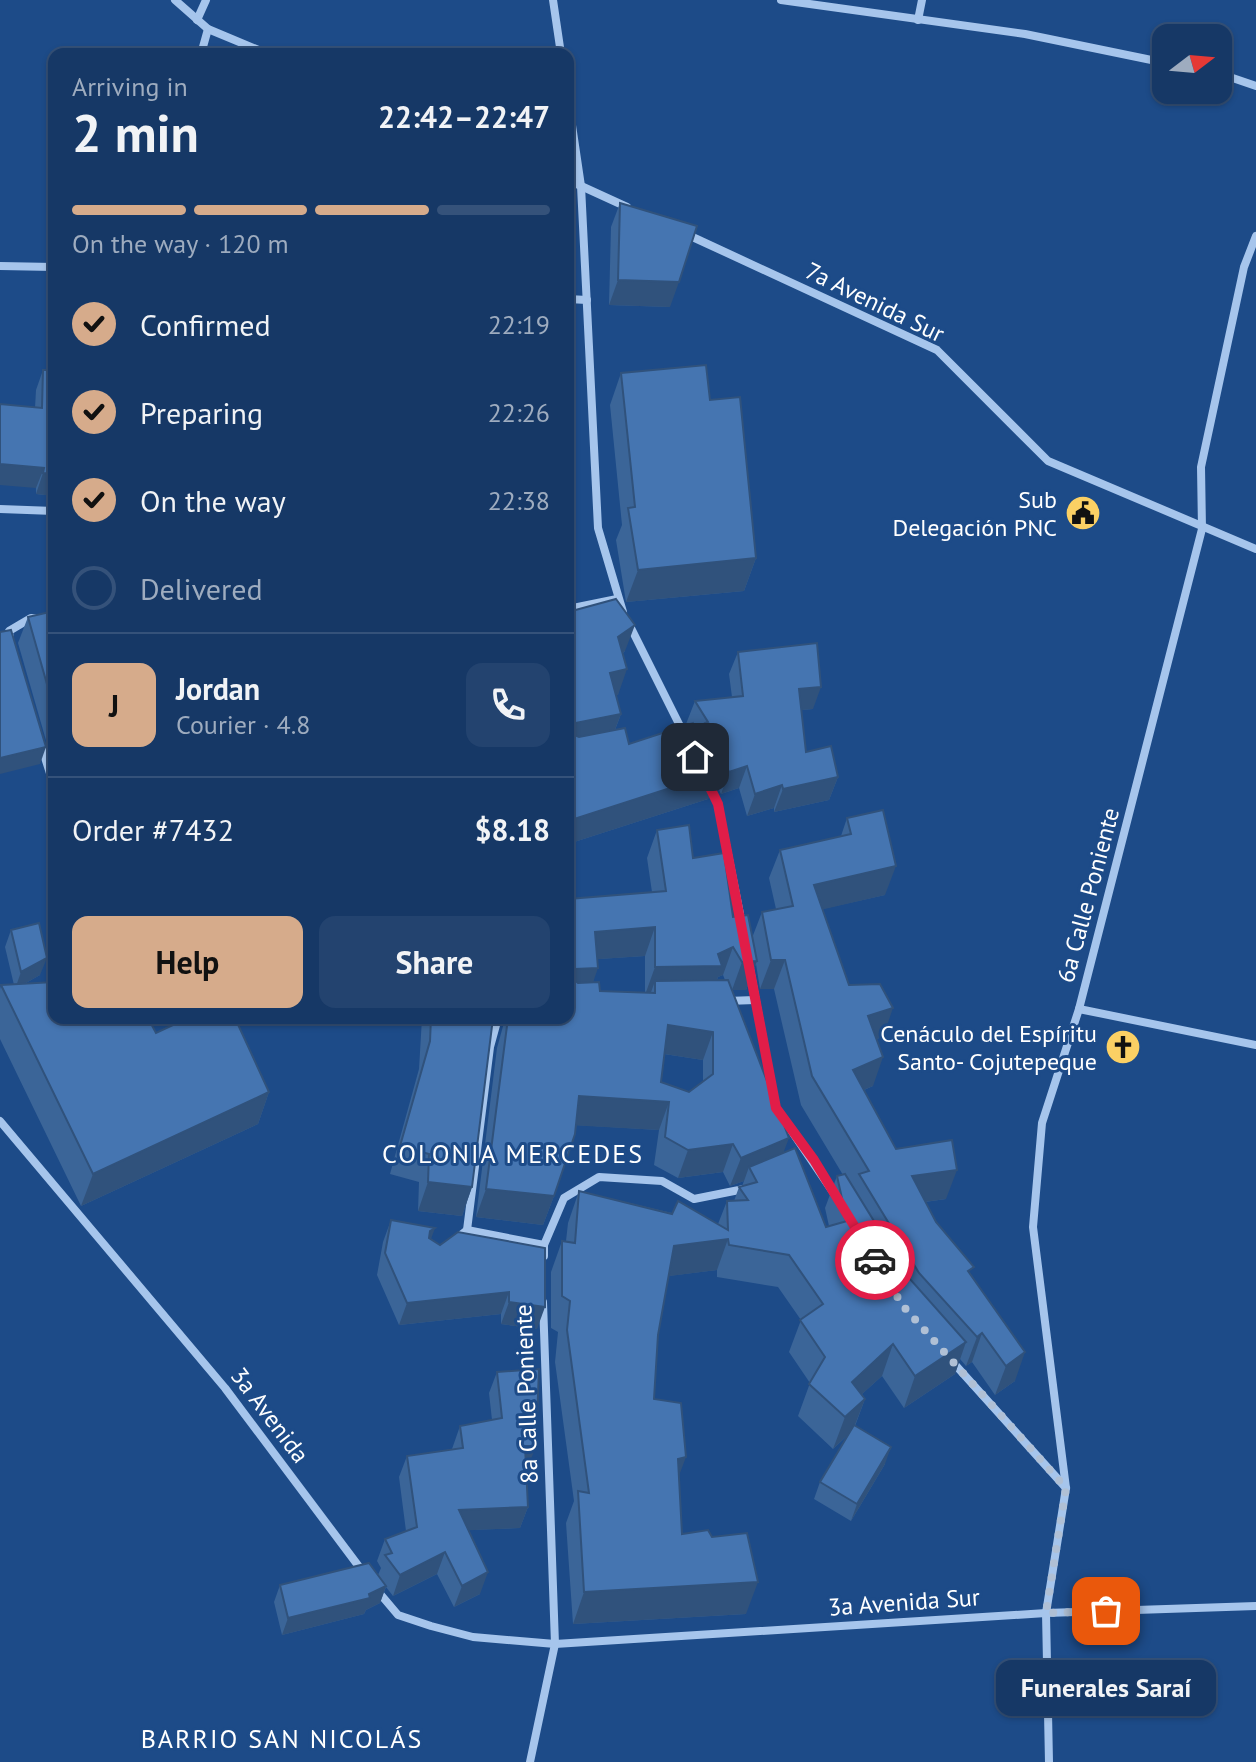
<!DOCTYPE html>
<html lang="en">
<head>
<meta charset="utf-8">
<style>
	body { margin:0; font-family:"PT Sans",sans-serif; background:#23436f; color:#f1f3f6; height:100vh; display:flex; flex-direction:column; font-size:30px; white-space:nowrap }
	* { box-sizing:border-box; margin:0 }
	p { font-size:26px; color:#9eacbf }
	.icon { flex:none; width:44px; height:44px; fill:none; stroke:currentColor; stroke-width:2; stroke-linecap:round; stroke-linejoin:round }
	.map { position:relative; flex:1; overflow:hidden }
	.sheet { position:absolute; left:48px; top:48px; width:526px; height:976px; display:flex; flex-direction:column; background:#163866; border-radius:16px; box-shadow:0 2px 6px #0004,0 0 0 2px #35527a }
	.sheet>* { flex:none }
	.needle { width:52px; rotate:74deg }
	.controls { position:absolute; left:1152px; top:24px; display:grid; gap:16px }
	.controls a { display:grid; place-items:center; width:80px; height:80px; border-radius:16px; background:#163866; box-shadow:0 2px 6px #0004,0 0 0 2px #35527a; font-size:40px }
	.pin { position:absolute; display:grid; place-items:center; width:68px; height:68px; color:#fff; margin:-34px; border-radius:16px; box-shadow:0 4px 12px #0006 }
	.courier { position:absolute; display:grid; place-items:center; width:80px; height:80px; margin:-40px; border:6px solid #e11d48; border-radius:50%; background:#fff; color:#222; box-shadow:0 2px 10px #0007 }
	.bubble { position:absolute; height:56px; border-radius:16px; background:#163866; box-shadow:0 2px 6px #0004,0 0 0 2px #35527a; font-size:26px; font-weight:700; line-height:56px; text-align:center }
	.summary em { font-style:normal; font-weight:700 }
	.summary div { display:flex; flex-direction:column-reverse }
	.summary { display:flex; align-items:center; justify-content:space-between; height:136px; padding:0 24px }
	h1 { font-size:52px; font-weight:700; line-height:60px }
	.bar { display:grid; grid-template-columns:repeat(4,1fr); gap:12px 8px; align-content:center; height:96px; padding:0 24px }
	.bar i { height:10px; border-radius:6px; background:#35527a }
	.bar .active { background:#d6ab8b }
	.bar p { grid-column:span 4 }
	.line { display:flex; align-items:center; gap:20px; padding:0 24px; border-top:2px solid #35527a }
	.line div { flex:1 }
	.round { display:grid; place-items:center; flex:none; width:84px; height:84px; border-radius:16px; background:#23436f }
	ol { padding:0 24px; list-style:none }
	li { display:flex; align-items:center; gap:24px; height:88px }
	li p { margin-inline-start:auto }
	li .icon { padding:8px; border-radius:50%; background:#d6ab8b; color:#111; stroke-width:4 }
	li:last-child { color:#9eacbf }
	li i { width:44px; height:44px; border:4px solid #35527a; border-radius:50% }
	.primary-button { display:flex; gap:16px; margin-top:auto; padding:16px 24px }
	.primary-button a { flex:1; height:92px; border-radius:16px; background:#d6ab8b; color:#111; font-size:32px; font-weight:700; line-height:92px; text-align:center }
	.primary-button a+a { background:#23436f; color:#f1f3f6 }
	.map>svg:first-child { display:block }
</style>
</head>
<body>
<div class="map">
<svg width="1256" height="1762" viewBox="0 0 1256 1762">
	<rect width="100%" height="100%" fill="#1d4b88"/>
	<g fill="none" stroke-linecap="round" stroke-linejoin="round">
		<g stroke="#a6c5ec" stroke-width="8">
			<polyline points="175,0 208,29 268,54"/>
			<polyline points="553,0 561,54"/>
			<polyline points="781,0 1025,34 1166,63"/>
			<polyline points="197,20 206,0"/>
			<polyline points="918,20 922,0"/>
			<polyline points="201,54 208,29"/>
			<polyline points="1218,73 1256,86"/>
			<polyline points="568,98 581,186 598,528 623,612"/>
			<polyline points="568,180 627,207"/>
			<polyline points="686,234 937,350 1048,461 1256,549"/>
			<polyline points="0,266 54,267"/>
			<polyline points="568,299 587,300"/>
			<polyline points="0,509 54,511"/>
			<polyline points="568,609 617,599"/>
			<polyline points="629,624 684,734"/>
			<polyline points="10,640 9,631 31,618 54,620"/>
			<polyline points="41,745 54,786"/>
			<polyline points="707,782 718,804 742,924"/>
			<polyline points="750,969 776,1108 837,1198"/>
			<polyline points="727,1001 755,1000"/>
			<polyline points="1079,1009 1256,1045"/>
			<polyline points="0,1121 225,1388 363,1572"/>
			<polyline points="467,1230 544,1245"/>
			<polyline points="457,1238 467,1230 490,1047 498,1018"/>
			<polyline points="544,1256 544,1245 564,1198 599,1177 662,1181 694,1199 744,1189"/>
			<polyline points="950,1359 1066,1488"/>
			<polyline points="376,1589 398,1615 431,1626 473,1637 555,1644 1046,1613 1256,1606"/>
			<polyline points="530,1762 555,1644 543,1302"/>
			<polyline points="1049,1762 1046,1613 1066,1488 1033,1227 1042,1123 1079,1009 1202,529 1201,467 1244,267 1256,236"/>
		</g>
	</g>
	<g fill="#3b6598" fill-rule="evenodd">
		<polygon points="620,203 670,307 609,305 611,227"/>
		<polygon points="54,338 54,496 36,494 35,408 36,390 43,370 51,370"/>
		<polygon points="621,373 710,400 756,558 744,591 626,602 616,540 622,525 610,405"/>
		<polygon points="54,611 54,768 18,643 28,617"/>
		<polygon points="568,612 625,651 623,653 618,695 616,695 621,714 615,730 629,744 687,725 686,724 695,701 732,697 729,674 738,652 813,709 801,710 806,752 838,777 829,800 774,812 774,808 747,816 739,788 721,794 714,780 708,799 568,844"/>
		<path d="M847,818L885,895L822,909L849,985L883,1037L876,1039L873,1086L864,1090L896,1149L946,1199L925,1202L936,1222L971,1275L1015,1381L995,1395L972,1362L966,1366L960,1359L955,1374L904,1408L882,1376L862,1394L865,1399L855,1426L885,1464L851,1521L814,1499L820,1482L848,1435L833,1449L798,1416L810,1383L789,1352L801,1320L778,1287L717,1277V1270L668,1276L658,1335L654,1399L679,1477L682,1534L746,1614L573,1624L566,1523L574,1501L555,1362L558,1332L551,1328V1272L562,1241H566L568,1223L579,1191L718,1224L727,1201H734L739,1187L742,1186L744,1181L730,1186L723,1172L678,1178L654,1165L659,1130L576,1125L554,1196L543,1225L476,1217L497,1048L505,1019L504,1018H568V899L652,892L647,858L657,830L693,858L733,917L752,938L762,912L776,909L769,878L780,850L841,836ZM645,956V993L600,991L593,982L598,959ZM756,964L760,989H774L801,1105L843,1175L837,1176L825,1208L829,1226L826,1227L784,1153L732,990H746ZM723,975L725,980H717L718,977ZM664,1054L703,1060V1082L689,1092L661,1082Z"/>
		<polygon points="11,930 40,975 24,984 156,1033 269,1092 258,1124 81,1206 0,1039 0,989 1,985 14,985 5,947"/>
		<polygon points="422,1018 493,1018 472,1187 462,1216 418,1211 419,1182 390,1174 419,1069"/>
		<polygon points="391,1220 431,1239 440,1245 545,1248 537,1329 501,1324 501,1314 399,1325 377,1275 383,1242"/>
		<polygon points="497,1372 528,1467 526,1467 528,1507 520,1528 468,1530 480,1594 454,1607 437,1574 393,1596 386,1587 380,1603 366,1610 364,1614 282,1635 274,1602 280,1585 378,1575 381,1568 377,1561 385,1539 406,1531 399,1477 407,1456 452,1449 460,1426 492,1420 489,1393"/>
	</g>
	<g fill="#30527c">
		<polygon points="618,280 679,282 670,307 609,305"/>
		<polygon points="0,464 44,468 36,488 0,485"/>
		<polygon points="43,473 54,474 54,496 36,494"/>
		<polygon points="756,558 744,591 626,602 638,570"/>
		<polygon points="635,625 625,651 609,663 618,637"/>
		<polygon points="627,669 618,695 600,699 610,673"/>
		<polygon points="821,687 813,709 791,711 799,689"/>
		<polygon points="621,714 611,740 568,749 575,723"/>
		<polygon points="46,747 40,764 0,774 0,758"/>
		<polygon points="747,766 739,788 721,794 729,772"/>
		<polygon points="717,773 708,799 568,844 568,821"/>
		<polygon points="838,777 829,800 774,812 783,789"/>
		<polygon points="782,785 774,808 747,816 755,794"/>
		<polygon points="896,866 885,895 803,914 814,885"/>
		<polygon points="655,927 645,956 585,960 595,932"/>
		<polygon points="733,947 723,975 718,977 712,994 655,993 655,981 650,995 645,995 655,967 718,954"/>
		<polygon points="47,958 40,975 15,989 21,972"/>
		<polygon points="771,960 785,960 774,989 760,989"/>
		<polygon points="757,961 746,990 732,990 742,962"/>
		<polygon points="598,968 588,997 571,977 575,969"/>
		<polygon points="893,1008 883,1037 857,1045 868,1016"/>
		<polygon points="668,1025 713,1032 703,1060 658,1053"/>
		<polygon points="883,1057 873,1086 842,1099 853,1070"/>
		<polygon points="269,1092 258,1124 81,1206 93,1174"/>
		<polygon points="579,1096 669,1102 659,1130 568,1125"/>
		<polygon points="789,1138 778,1167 749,1167 744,1181 730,1186 741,1158"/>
		<polygon points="733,1144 723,1172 678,1178 688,1150"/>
		<polygon points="957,1170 946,1199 901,1205 912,1176"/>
		<polygon points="428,1182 472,1187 462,1216 418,1211"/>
		<polygon points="486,1189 554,1196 543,1225 476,1217"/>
		<polygon points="435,1228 427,1250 430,1231"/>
		<polygon points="728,1239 717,1270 662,1277 674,1246"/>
		<polygon points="509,1292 501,1314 399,1325 407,1303"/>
		<polygon points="509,1302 545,1307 537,1329 501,1324"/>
		<polygon points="982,1333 972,1362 966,1366 977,1337"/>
		<polygon points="966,1342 955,1374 904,1408 915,1376"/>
		<polygon points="893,1344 882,1376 840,1414 852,1382"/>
		<polygon points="1025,1352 1015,1381 995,1395 1006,1366"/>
		<polygon points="865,1399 853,1430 833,1449 845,1417"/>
		<polygon points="525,1446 536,1446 528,1467 517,1468"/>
		<polygon points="891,1447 885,1464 851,1521 857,1504"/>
		<polygon points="686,1457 674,1489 678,1459"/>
		<polygon points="528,1507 520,1528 451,1531 459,1510"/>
		<polygon points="445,1552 437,1574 393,1596 400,1575"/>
		<polygon points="488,1572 480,1594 454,1607 462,1586"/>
		<polygon points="758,1582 746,1614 573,1624 584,1592"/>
		<polygon points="386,1586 380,1603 366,1610 364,1614 282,1635 288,1618 369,1594"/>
	</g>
	<g fill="#4575b1" stroke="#30527c" stroke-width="2" fill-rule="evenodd">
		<polygon points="620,203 697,226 679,282 618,280"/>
		<polygon points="706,365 710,400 740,397 756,558 638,570 628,508 635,507 621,373"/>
		<polygon points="43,370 54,370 54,474 43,473 44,468 0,464 0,404 42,408"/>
		<polygon points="616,599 635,625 618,637 627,669 610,673 621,714 575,723 572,734 579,737 625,728 629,744 693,723 717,773 568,821 568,612"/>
		<polygon points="54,611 54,709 28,617"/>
		<polygon points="11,630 46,747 0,758 0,632"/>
		<polygon points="817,643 821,687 799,689 806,752 831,746 838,777 783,789 782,785 755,794 747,766 729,772 705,723 708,722 695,701 743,696 738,652"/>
		<polygon points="883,810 896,866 814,885 849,985 880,984 893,1008 868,1016 883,1057 853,1070 896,1149 952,1140 957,1170 912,1176 936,1222 974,1267 968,1271 1025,1352 1006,1366 982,1333 977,1337 919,1273 859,1174 869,1171 812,1076 785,960 771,960 762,912 793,906 780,850 851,834 847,818"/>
		<path d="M689,825L693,858L724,853L733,917L748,915L757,961L742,962L733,947L718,954L722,966L655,967V927L595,932L598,968L575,969L571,977L578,983L599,982L600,991L655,993V981L728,980L789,1138L741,1158L733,1144L688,1150L665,1137L669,1102L579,1096L575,1134L554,1196L486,1189L508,1018H568V899L666,891L657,830ZM668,1025L713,1032V1074L689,1092L661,1082Z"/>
		<polygon points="39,923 47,958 21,972 11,930"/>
		<polygon points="54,982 54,1018 148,1018 156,1033 188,1018 235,1018 269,1092 93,1174 1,985"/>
		<polygon points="431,1018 493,1018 472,1187 428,1182 429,1154 400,1146 430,1041"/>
		<polygon points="795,1148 826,1227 847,1221 837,1176 845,1174 909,1278 966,1342 915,1376 893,1344 852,1382 865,1399 845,1417 809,1384 825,1357 800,1320 823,1304 789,1255 729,1245 728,1239 674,1246 658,1335 654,1399 681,1403 686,1457 678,1459 682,1534 708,1530 712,1537 747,1533 758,1582 584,1592 578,1491 589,1493 567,1330 570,1301 562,1296 562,1241 575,1243 579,1191 672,1214 678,1201 728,1230 727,1201 748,1200 739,1187 757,1182 749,1167"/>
		<polygon points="391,1220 435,1228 430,1231 429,1238 440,1245 458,1232 545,1248 545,1307 509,1302 509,1292 407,1303 385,1253"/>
		<polygon points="539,1369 536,1446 525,1446 528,1507 459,1510 488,1572 462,1586 445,1552 400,1575 385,1555 392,1553 385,1539 417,1527 407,1456 463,1448 460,1426 502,1418 497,1372"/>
		<polygon points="854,1425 891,1447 857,1504 820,1482"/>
		<polygon points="369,1563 386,1586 369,1594 370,1598 288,1618 280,1585"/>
	</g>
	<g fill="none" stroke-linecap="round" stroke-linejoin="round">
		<polyline stroke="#b0c0d5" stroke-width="8" stroke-dasharray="0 14.4" points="875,1260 903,1306 1066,1488 1046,1613 1106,1611"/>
		<polyline stroke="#e11d48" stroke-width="10" points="695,757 718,804 776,1108 814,1160 875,1260"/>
	</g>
	<defs>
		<symbol id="civic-disc" viewBox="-11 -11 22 22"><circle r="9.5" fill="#fbd064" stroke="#1d4b88"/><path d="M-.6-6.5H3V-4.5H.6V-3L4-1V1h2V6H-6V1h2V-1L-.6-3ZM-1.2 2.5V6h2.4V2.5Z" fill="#111"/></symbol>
		<symbol id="church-disc" viewBox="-11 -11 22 22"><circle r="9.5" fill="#fbd064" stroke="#1d4b88"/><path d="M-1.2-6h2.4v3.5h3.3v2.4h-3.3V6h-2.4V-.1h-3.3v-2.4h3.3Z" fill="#111"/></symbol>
	</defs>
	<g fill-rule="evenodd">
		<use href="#civic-disc" x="1063" y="493" width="40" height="40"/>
		<use href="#church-disc" x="1103" y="1027" width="40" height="40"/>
	</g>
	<g text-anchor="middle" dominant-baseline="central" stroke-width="6" stroke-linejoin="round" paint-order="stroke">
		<g font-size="24" fill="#fff" stroke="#1d4b88">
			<text transform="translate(875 302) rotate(26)">7a Avenida Sur</text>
			<text transform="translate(1088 895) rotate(-75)">6a Calle Poniente</text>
			<text transform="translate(526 1394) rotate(-92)">8a Calle Poniente</text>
			<text transform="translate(270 1415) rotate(53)">3a Avenida</text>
			<text transform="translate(904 1602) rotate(-4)">3a Avenida Sur</text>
		</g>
		<g font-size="24" fill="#fff" stroke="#1d4b88" text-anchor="end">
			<text x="1057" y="499">Sub<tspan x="1057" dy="28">Delegación PNC</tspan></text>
			<text x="1097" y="1033">Cenáculo del Espíritu<tspan x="1097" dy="28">Santo- Cojutepeque</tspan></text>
		</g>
		<g font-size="26" letter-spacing="2" fill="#fff" stroke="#1d4b88">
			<text x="513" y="1153">COLONIA MERCEDES</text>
			<text x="282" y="1738">BARRIO SAN NICOLÁS</text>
		</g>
	</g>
</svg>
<div class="controls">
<a><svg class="needle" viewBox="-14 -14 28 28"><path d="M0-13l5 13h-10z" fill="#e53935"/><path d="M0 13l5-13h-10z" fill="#9eacbf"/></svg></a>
</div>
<div class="pin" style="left:1106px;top:1611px;background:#ea580c"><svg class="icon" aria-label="bag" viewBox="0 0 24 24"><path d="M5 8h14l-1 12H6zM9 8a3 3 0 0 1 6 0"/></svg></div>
<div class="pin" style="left:695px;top:757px;background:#1f2937"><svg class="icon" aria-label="home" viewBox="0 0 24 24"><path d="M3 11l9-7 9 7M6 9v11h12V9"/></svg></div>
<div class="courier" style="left:875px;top:1260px"><svg class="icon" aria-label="car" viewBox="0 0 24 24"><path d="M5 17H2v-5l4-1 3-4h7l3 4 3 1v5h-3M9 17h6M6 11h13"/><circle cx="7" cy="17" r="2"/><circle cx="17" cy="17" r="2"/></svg></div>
<div class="bubble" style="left:996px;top:1660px;width:220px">Funerales Saraí</div>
<section class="sheet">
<div class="summary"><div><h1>2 min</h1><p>Arriving in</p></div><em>22:42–22:47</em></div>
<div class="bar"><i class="active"></i><i class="active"></i><i class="active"></i><i></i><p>On the way · 120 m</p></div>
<ol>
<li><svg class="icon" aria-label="check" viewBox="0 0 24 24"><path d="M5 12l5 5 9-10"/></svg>Confirmed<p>22:19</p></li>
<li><svg class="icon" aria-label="check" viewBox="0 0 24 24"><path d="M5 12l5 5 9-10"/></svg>Preparing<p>22:26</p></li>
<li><svg class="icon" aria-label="check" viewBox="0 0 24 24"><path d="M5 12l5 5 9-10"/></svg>On the way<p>22:38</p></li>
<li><i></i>Delivered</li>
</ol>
<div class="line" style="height:144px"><b class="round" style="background:#d6ab8b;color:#111">J</b><div><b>Jordan</b><p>Courier · 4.8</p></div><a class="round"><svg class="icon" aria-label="phone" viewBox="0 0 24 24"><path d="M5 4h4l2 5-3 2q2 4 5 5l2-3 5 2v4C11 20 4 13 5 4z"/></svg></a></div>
<div class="line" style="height:104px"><div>Order #7432</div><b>$8.18</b></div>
<div class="primary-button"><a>Help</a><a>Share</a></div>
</section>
</div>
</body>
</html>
